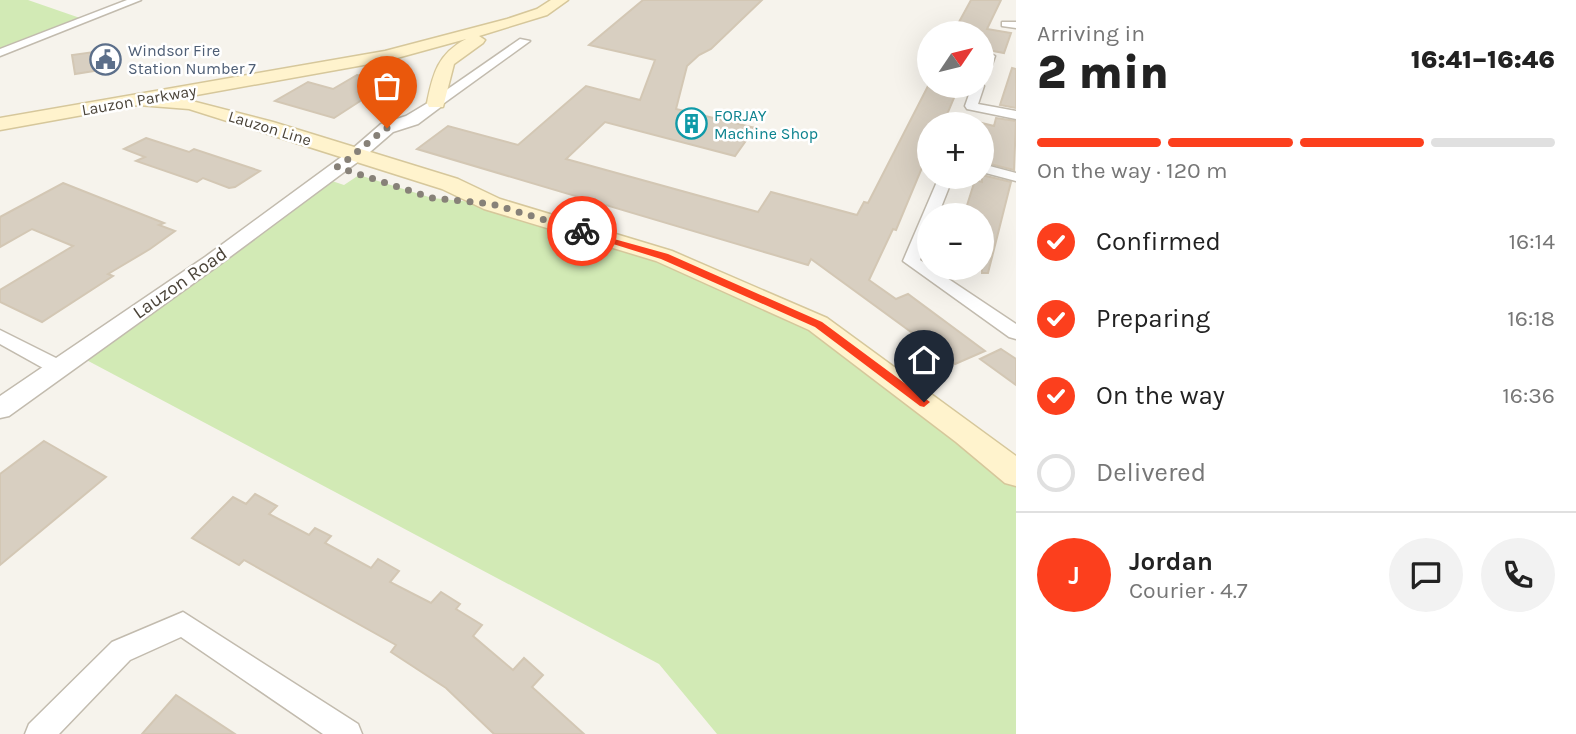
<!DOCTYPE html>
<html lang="en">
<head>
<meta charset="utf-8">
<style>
	body { margin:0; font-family:Karla,sans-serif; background:#f2f2f2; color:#222; height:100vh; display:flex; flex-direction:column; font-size:26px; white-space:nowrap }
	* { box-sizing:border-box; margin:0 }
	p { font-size:23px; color:#767676 }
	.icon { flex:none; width:38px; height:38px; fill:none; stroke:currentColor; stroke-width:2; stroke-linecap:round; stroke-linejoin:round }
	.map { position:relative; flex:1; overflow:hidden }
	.sheet { display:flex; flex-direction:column; background:#fff; width:560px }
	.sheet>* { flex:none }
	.needle { width:46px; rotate:55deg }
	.buttons { position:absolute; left:917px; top:21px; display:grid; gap:14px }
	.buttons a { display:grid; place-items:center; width:77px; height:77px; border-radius:50%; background:#fff; box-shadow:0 7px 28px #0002; font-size:35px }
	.pin { position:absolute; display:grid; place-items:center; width:60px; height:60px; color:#fff; margin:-72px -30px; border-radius:50% 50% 50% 0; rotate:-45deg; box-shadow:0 0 7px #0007 }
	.pin .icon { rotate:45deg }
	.courier { position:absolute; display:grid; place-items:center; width:70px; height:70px; margin:-35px; border:5px solid #fc3f1d; border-radius:50%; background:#fff; color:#222; box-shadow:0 2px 9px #0007 }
	.summary em { font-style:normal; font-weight:800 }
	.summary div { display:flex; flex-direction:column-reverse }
	.summary { display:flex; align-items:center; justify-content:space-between; height:119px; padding:0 21px }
	h1 { font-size:46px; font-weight:800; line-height:52px }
	.bar { display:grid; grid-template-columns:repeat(4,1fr); gap:10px 7px; align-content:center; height:84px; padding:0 21px }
	.bar i { height:9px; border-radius:5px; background:#e0e0e0 }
	.bar .selected { background:#fc3f1d }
	.bar p { grid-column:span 4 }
	.line { display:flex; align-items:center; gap:18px; padding:0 21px; border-top:2px solid #e0e0e0 }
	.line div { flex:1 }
	.round { display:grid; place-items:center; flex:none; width:74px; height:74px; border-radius:37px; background:#f2f2f2 }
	ol { padding:0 21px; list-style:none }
	li { display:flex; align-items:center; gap:21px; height:77px }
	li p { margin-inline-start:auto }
	li .icon { padding:7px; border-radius:50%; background:#fc3f1d; color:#fff; stroke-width:4 }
	li:last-child { color:#767676 }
	li i { width:38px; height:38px; border:4px solid #e0e0e0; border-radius:50% }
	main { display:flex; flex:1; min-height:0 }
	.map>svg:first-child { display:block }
</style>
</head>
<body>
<main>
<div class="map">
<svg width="1016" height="734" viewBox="0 0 1016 734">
	<rect width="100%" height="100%" fill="#f6f3ec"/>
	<g fill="#d2eab5">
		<polygon points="0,0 28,0 80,18 0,49"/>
		<polygon points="359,175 432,198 492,204 664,256 818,324 1016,474 1016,734 717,734 659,664 77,355 323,178 344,185"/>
	</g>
	<g fill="#d8cfc1" stroke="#d3c7b4" stroke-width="2">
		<polygon points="643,0 762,0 711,49 699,55 687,66 676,109 755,128 735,156 605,122 566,159 758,212 771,192 857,215 864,202 868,203 929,84 959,86 943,124 929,124 929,151 896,230 893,229 869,280 896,299 908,294 985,351 955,364 811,259 808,265 417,149 448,126 518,145 586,86 640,100 655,60 589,45"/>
		<polygon points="971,0 1001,0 987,29 1011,33 1004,53 982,49 982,33 953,33"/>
		<polygon points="108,50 113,68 75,74 72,55"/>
		<polygon points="1012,68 1016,69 1016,108 1000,105"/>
		<polygon points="357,75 388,83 334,118 275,101 308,82 333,89"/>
		<polygon points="996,118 1016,121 1014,170 982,162 982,123 994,126"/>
		<polygon points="146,138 189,152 194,149 260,171 235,187 229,188 203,178 197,182 136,161 145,157 124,149"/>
		<polygon points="982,175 1011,182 988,273 982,273 982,215 964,215 975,180 982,182"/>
		<polygon points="63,183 164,223 159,225 175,231 150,249 108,274 113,276 42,322 0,302 0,290 73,246 32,229 0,247 0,217"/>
		<polygon points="1001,349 1016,359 1016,385 980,359"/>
		<polygon points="44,441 106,477 0,565 0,474"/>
		<polygon points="255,494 277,506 269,514 309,535 315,528 331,536 325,543 371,568 378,559 399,571 390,582 431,603 441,592 460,604 456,609 482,625 473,636 513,670 524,658 543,675 532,687 584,734 494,734 446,688 391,652 396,645 244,560 239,565 192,538 233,497 246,504"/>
		<polygon points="176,695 235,734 142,734"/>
	</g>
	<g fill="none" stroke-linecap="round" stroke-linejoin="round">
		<defs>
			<g id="minor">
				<polygon points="127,0 141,0 0,56 0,49"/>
				<polygon points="1002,22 1016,22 1016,28 1002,26"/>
				<polygon points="520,39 530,41 440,106 432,106 432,100"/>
				<polygon points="989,53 995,56 988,76 982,80 982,60 985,54"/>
				<polygon points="982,83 984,86 978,104 1016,111 1016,119 967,109 965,106 972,86 982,86"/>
				<polygon points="982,164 1016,173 1016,181 982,172"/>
				<polygon points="939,177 953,177 938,215 929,215 929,236 920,260 1016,324 1016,339 1009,337 903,261"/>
				<polygon points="0,330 66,363 69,368 66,373 52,373 0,344"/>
				<polygon points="183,612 358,724 362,734 323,734 181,637 130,660 59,734 25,734 29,724 112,642"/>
			</g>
			<polygon id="tertiary" points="436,98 442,100 444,103 442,106 418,124 393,132 363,158 219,265 9,416 0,418 0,396 205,257 351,150 381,124 406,116"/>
			<path id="secondary" d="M551,0H568L547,15L479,36L485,40L483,43L454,64L443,107H429L427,103C433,73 438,54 466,39L386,61L180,98L273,122L458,179L500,199L672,251L827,318L1016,456V486L1005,483L956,442L809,330L656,261L484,209L442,189L189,109L138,105L0,130V118L385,51L507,19L537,9Z"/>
		</defs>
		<use href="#minor" stroke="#c2bbae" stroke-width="3"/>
		<use href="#tertiary" stroke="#c2bbae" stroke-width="3"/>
		<use href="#secondary" stroke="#d6c79b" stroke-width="3"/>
		<use href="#minor" fill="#fff" fill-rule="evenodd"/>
		<use href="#tertiary" fill="#fff" fill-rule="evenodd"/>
		<use href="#secondary" fill="#fff3cd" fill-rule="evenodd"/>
	</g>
	<polygon fill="#fc3f1d" points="578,229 668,254 822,322 930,402 924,407 920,406 815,327 661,259 578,233"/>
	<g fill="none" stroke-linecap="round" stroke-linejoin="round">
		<path stroke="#878178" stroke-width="7" stroke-dasharray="0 12.6" d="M387,128C369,140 356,155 337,167L432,198L492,204L582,231"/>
	</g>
	<defs>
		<symbol id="civic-ring" viewBox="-11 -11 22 22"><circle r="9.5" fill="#fff" stroke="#5c6f8a" stroke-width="1.5"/><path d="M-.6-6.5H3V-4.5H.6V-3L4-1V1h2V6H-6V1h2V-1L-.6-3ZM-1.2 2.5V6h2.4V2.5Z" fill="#5c6f8a"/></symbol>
		<symbol id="building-ring" viewBox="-11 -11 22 22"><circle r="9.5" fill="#fff" stroke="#0f9aa8" stroke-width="1.5"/><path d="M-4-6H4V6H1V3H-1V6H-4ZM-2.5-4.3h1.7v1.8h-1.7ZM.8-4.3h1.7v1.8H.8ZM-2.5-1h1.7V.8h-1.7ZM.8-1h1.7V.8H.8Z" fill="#0f9aa8"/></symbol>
	</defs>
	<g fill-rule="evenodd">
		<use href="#civic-ring" x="88" y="42" width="35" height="35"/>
		<use href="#building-ring" x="674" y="106" width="35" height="35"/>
	</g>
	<g text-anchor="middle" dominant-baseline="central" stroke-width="5" stroke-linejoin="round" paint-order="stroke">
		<g font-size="16" fill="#4e5e75" stroke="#fff" text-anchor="start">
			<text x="128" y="50">Windsor Fire<tspan x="128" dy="18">Station Number 7</tspan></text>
		</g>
		<g font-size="16" fill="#4b4439" stroke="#fff">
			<text transform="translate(139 100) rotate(-10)">Lauzon Parkway</text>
			<text transform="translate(270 128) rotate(17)">Lauzon Line</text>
		</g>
		<g font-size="16" fill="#0d838f" stroke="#fff" text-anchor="start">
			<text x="714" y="115">FORJAY<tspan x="714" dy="18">Machine Shop</tspan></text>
		</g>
		<g font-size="19" fill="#4b4439" stroke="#fff">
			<text transform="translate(180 283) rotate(-35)">Lauzon Road</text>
		</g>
	</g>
</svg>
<div class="buttons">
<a><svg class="needle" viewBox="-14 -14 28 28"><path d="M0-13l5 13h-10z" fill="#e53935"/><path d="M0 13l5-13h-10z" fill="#767676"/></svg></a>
<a>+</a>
<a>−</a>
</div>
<div class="pin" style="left:387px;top:128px;background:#ea580c"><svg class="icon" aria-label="bag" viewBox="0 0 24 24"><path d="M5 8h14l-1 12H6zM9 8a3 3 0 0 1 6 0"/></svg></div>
<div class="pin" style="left:924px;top:402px;background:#1f2937"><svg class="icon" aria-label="home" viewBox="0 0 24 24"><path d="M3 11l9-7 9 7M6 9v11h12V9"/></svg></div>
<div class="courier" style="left:582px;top:231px"><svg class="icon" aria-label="bike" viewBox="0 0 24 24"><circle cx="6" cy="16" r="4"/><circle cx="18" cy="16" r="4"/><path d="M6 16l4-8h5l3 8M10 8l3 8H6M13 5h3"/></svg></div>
</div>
<section class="sheet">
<div class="summary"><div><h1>2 min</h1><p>Arriving in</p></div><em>16:41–16:46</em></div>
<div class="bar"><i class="selected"></i><i class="selected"></i><i class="selected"></i><i></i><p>On the way · 120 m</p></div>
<ol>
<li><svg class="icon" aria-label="check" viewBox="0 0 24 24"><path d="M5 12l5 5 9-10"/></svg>Confirmed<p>16:14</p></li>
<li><svg class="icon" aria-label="check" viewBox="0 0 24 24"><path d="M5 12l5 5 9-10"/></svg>Preparing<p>16:18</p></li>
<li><svg class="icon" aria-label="check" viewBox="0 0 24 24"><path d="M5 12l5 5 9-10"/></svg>On the way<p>16:36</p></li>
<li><i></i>Delivered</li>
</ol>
<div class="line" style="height:126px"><b class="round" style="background:#fc3f1d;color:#fff">J</b><div><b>Jordan</b><p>Courier · 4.7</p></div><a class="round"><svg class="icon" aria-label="chat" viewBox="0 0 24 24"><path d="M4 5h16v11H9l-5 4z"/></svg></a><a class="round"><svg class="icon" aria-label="phone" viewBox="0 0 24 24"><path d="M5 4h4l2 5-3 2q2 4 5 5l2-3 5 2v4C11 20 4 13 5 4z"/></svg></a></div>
</section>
</main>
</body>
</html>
